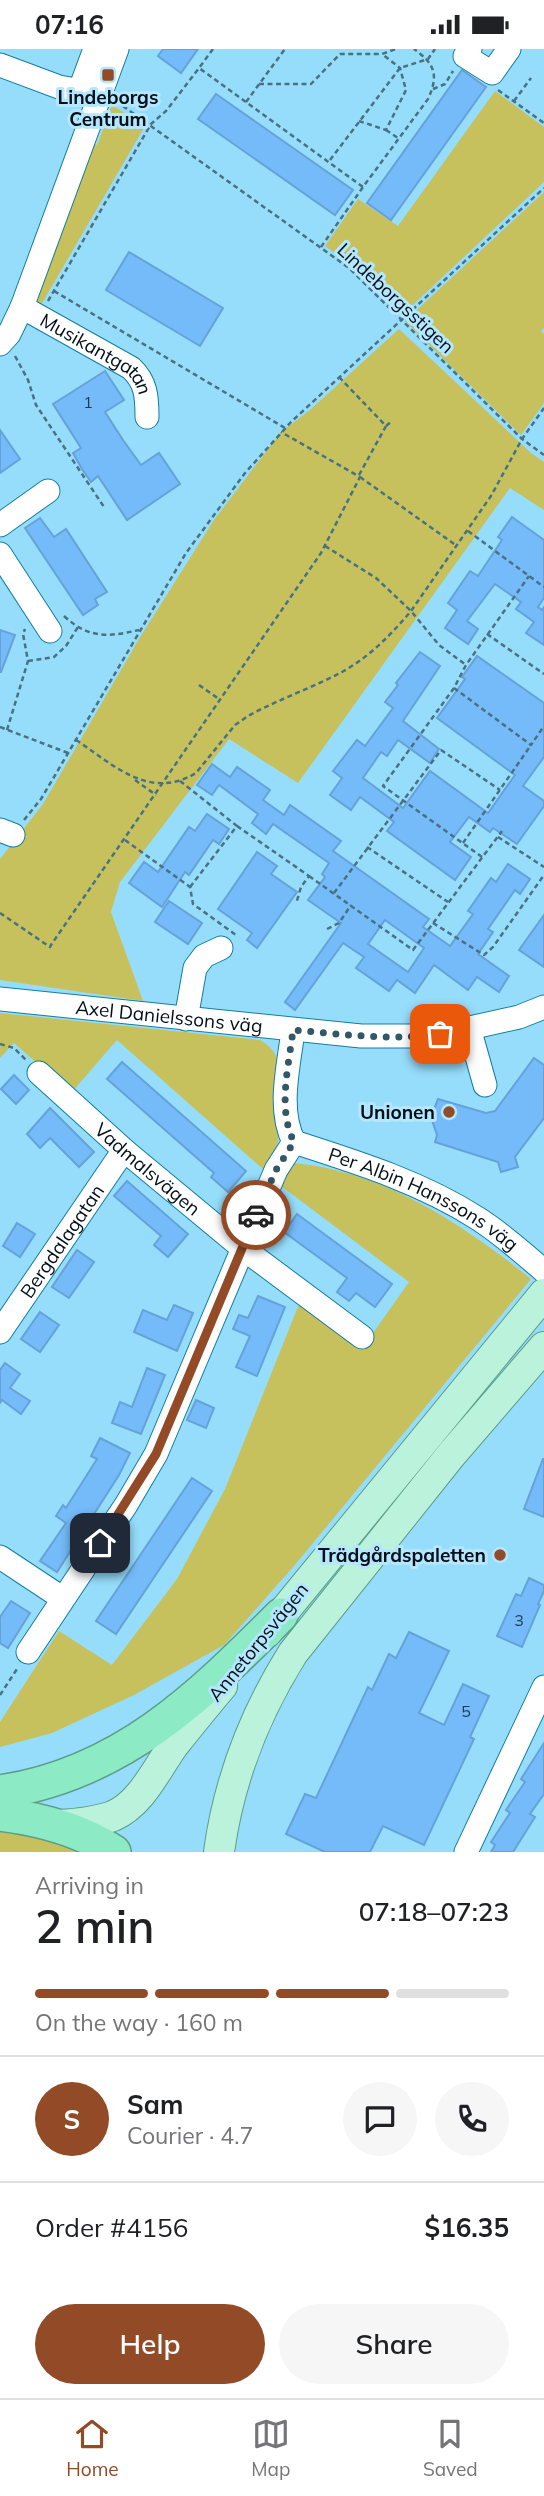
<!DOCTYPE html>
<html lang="en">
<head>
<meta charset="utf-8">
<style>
	body { margin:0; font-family:Mulish,sans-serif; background:#f6f6f6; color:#202124; height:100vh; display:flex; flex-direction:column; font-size:26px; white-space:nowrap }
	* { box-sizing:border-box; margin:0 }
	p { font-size:23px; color:#757577 }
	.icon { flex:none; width:38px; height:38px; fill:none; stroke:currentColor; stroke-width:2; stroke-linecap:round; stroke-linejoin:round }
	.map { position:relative; height:1803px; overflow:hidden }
	.side { display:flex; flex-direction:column; background:#fff; flex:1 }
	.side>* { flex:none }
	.pin { position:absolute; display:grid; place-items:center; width:60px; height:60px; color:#fff; margin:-30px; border-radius:14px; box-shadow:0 4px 10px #0006 }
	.courier { position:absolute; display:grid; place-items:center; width:70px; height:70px; margin:-35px; border:5px solid #924b26; border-radius:50%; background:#fff; color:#222; box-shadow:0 2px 9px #0007 }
	.overview em { font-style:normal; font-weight:600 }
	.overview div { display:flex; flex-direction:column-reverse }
	.overview { display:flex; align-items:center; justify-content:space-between; height:119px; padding:0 35px }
	h1 { font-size:46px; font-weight:600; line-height:52px }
	.bar { display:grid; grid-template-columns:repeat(4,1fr); gap:10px 7px; align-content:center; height:84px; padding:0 35px }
	.bar i { height:9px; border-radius:5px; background:#e0e0e0 }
	.bar .active { background:#924b26 }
	.bar p { grid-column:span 4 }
	.line { display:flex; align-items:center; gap:18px; padding:0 35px; border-top:2px solid #e0e0e0 }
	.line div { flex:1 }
	.round { display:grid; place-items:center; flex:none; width:74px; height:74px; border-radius:37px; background:#f6f6f6 }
	.button { display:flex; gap:14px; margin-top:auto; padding:14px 35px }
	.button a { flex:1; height:80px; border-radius:42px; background:#924b26; color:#fff; font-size:28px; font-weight:600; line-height:80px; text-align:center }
	.button a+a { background:#f6f6f6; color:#202124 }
	.status { display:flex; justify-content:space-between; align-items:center; height:49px; padding:0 35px; background:#fff; direction:ltr }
	.status svg { height:19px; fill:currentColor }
	.tab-bar { display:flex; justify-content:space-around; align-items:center; height:98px; border-top:2px solid #e0e0e0; background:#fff; font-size:19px; color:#757577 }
	.tab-bar a { display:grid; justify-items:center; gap:4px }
	.tab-bar .active { color:#924b26 }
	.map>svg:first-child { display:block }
</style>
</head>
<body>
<div class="status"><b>07:16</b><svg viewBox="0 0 49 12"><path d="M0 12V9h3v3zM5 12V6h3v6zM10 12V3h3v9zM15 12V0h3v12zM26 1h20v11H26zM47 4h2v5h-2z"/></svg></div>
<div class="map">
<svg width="544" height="1803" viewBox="0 0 544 1803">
	<rect width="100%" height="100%" fill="#96ddfb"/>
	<g fill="#c6c15c">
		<polygon points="495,42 544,78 544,133 401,267 353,217 325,197 358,150 398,177"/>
		<polygon points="112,56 145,77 41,256 31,252 91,94 97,96"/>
		<polygon points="544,143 544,279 541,282 544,285 544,354 521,386 405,272"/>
		<polygon points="399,280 531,404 544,413 544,461 510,439 298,734 229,690 120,833 111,863 143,952 0,931 0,810 43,755 139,590 214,471 281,383 310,361"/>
		<path d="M0,964L260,991C291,1008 275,1037 274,1065C274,1074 279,1083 278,1092C276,1103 267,1110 264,1121L117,991L71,1044L14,994L0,1009Z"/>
		<path d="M293,1114C384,1122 462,1175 531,1230L294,1517L224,1596L134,1646L52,1684L0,1698V1673L59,1582L112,1616L177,1530L225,1440L299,1255L361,1301L409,1233L281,1137Z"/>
		<polygon points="0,1777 13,1777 87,1803 0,1803"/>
	</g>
	<g fill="#75bbf9" stroke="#65a2d8" stroke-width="2" fill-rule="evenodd">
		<polygon points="163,0 198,0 181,24 158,7"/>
		<polygon points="462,21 486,38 391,171 367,154"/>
		<polygon points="216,45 353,141 335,166 198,70"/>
		<polygon points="129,203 223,259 200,297 106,241"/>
		<polygon points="105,322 124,351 105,363 123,391 141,416 159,404 180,435 127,471 98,427 91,433 82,420 73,404 81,399 53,355"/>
		<polygon points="0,381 20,410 0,424"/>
		<polygon points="512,468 544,491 544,549 538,558 542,561 544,558 544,596 526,584 534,573 516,560 521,553 495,535 467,572 478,580 468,595 445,579 457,561 448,554 470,522 478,527 502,491 498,488"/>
		<polygon points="40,469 54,488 66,480 107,543 95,550 98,556 83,566 25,479"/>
		<polygon points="0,581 15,586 1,623 0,623"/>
		<polygon points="420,603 440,617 403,672 439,700 430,714 398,691 387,707 381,703 363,729 403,759 430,722 488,764 515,726 437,669 465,630 462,628 477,607 544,654 544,708 523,737 544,752 544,757 517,795 493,779 490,783 469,768 450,793 471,808 455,831 387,782 394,773 360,748 351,761 330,746 342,729 333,722 357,691 365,697 393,659 385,653 398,636 396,634"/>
		<path d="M212,715L230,728L237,718L270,741L263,751L284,766L290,756L341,792L333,802L429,870L423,878L450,897L473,865L468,862L491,829L496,833L508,815L530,830L520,845L515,841L488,880L493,883L478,905L509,927L499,943L477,928L468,941L434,916L415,944L397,931L389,942L356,919L364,908L343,894L295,961L285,953L341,874L308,851L325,828L322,825L329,814L273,775L266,785L252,774L258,765L219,736L212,746L197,736ZM385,871L424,899L408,923L368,895Z"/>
		<polygon points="207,765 229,780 219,795 213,791 189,826 185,823 162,858 129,834 144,813 158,823 189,778 195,782"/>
		<polygon points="257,803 277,817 271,825 297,843 257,899 247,891 252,884 218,860"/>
		<polygon points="169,852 202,874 188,895 155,873"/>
		<polygon points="544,866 544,918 519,901"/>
		<polygon points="534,1009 544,1016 544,1069 515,1108 518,1118 501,1123 498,1113 435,1093 437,1086 431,1068 438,1050 486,1064 495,1062"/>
		<polygon points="122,1013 246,1122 228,1143 211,1128 214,1124 107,1030"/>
		<polygon points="14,1026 29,1041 16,1055 1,1040"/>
		<polygon points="50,1059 94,1103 79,1118 50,1089 40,1099 27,1085"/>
		<polygon points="127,1132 188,1185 168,1208 154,1196 161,1187 114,1147"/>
		<polygon points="297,1165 392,1235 375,1258 356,1244 349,1252 337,1243 347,1229 284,1183"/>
		<polygon points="17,1174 35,1185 20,1208 3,1197"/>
		<polygon points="77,1201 94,1213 69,1249 52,1238"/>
		<polygon points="258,1247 285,1258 257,1327 236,1318 250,1287 233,1280 239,1266 248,1269"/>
		<polygon points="174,1256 193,1264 177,1302 134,1283 143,1261 167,1271"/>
		<polygon points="40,1263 59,1276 40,1303 21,1290"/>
		<polygon points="5,1314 20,1325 10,1339 30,1352 21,1365 2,1351 0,1354 0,1321"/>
		<polygon points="147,1319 165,1326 141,1385 112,1374 120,1353 132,1358"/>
		<polygon points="196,1351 214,1359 206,1379 187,1371"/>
		<polygon points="100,1389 130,1404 119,1426 57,1523 40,1512 66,1474 56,1467 63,1456 66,1459 97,1410 91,1407"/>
		<polygon points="543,1410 544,1410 544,1468 524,1460"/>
		<polygon points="192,1429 212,1442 116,1585 96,1572"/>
		<polygon points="529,1529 544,1536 544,1542 538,1555 540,1556 522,1598 497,1587 516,1545 521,1547"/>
		<polygon points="11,1552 30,1564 8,1599 0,1594 0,1568"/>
		<polygon points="409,1583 449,1602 419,1664 444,1676 463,1635 489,1647 470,1688 474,1690 424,1796 383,1777 370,1803 325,1803 286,1785 305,1745 316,1749 368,1638 372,1641 389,1605 396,1609"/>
		<polygon points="544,1694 544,1745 530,1765 535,1768 513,1803 491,1803 495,1796 491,1793 510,1764 506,1761 525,1733 521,1730"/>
	</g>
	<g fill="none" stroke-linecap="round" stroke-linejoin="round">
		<defs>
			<g id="minor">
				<polyline points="470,0 465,7 492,24 509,0"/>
				<polyline points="0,16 59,38 76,41 82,35 95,0"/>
				<path id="s1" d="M22,258L131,319C146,333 147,347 147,368"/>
				<polyline points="0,295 9,285 22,258 117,0"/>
				<polyline points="0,476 48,442"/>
				<polyline points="0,505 50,582"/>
				<polyline points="0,781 13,786"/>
				<path id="s2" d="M0,950L361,987H423L456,982L519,968L544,958"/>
				<polyline points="186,970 195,919 204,907 221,899"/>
				<polyline points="469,979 485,1036"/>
				<path d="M293,981C289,1017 277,1060 294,1093"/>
				<path id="s3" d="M39,1024L124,1101L241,1198L362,1288"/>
				<path id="s4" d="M294,1093C356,1113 421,1133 477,1169C501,1184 522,1203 544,1222"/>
				<path id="s5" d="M0,1283L124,1101"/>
				<polyline points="0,1508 62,1549"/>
				<polyline points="28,1603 126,1456 156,1405 276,1121 294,1093"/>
				<polyline points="466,1803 544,1638"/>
			</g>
			<g id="major">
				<polyline points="267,1583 544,1245"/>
				<path d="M59,1776C76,1775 96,1773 113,1767C141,1755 156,1721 173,1697C189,1677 205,1657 222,1637"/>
				<path d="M219,1803C229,1730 254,1666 293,1604L451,1406L544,1298"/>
			</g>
			<g id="highway">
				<path d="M0,1743C121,1725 198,1649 281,1566"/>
				<path d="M0,1765C40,1770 80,1780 114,1803"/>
			</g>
		</defs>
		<use href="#minor" stroke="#127ea0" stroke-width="25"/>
		<use href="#major" stroke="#5b9d88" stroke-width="32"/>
		<use href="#highway" stroke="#5b9d88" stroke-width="36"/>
		<g stroke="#487284" stroke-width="2.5" stroke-dasharray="5 3.5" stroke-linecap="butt">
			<path d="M213,0L199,19L363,138L428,50C439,26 435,15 414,0"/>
			<polyline points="259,35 311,35 340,5 382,5 396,0"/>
			<polyline points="433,40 445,35 453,22"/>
			<polyline points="498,41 544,74"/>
			<polyline points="116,52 349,219 522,390 544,406"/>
			<polyline points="514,52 531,29"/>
			<polyline points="246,53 285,0"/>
			<polyline points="359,72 386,81 406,41 400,19 382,5"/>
			<polyline points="386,81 398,89"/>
			<polyline points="330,111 400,19 428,10 435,0"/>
			<polyline points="321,198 363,138"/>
			<polyline points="54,242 285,379"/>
			<polyline points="48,252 151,75 166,62 199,19"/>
			<polyline points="15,307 28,331 36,356 104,458"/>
			<polyline points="339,328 386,377 392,372"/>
			<polyline points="359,426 386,377"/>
			<polyline points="360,428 457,497"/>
			<polyline points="468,482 544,538"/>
			<polyline points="325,497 376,529 411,562 439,596 466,616"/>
			<path d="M64,567C89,590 108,588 139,581"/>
			<polyline points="487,585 544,625"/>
			<polyline points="28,612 54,608 66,597 78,578"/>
			<polyline points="199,636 219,650"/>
			<polyline points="454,639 531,696 544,677"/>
			<polyline points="0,678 68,704"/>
			<polyline points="7,681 28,612 23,585 25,580"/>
			<path d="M76,691C114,716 149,752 196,724L235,676L248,667C279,650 312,639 342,623C369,608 391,586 411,562L491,447L522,390L544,359"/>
			<polyline points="135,731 156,746"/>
			<polyline points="180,732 237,777 190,838"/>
			<polyline points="24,771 41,750 186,504 245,424 291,373 544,139"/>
			<polyline points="237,777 309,827 301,838 296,855"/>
			<polyline points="498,788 544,818"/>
			<polyline points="125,791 190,838 193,855 236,886"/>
			<polyline points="463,794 531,696"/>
			<polyline points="367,798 448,853"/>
			<polyline points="482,808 383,737 454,639 466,616 529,527"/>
			<polyline points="309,827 413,901 502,782"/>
			<polyline points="334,844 441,701 500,741"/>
			<polyline points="0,864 50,898 51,896 321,504 360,428 281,383"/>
			<polyline points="433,874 484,906 493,898 544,826"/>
			<polyline points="327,880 339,874 351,856"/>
			<polyline points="0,995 14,999 27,1012"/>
			<polyline points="0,1646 17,1620"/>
		</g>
		<use href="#minor" stroke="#fff" stroke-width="23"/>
		<use href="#major" stroke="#baf2dc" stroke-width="30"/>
		<use href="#highway" stroke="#8ceac5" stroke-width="33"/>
	</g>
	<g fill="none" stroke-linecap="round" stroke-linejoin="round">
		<path stroke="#345767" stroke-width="7" stroke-dasharray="0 12.6" d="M256,1166L276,1121L294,1093C277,1060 289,1016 293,981C341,985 391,992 440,985"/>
		<polyline stroke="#924b26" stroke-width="9" points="100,1494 156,1405 256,1166"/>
	</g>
	<g fill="#924b26" stroke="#b4e7fe" stroke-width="2.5">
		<rect x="101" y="19" width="14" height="14" rx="3.5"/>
		<circle cx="449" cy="1063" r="7"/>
		<circle cx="500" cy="1506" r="7"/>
	</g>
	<g text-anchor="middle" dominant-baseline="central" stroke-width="6" stroke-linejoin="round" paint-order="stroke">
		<g font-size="16" fill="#1d3a50">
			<text x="88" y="353">1</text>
			<text x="519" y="1571">3</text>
			<text x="466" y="1662">5</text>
		</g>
		<g font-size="19" font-weight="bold" fill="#000f17" stroke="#b4e7fe" text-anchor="end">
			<text x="108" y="48" text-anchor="middle">Lindeborgs<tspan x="108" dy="22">Centrum</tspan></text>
			<text x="435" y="1063">Unionen</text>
			<text x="486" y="1506">Trädgårdspaletten</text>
		</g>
		<g font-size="19" fill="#000f17" stroke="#b4e7fe">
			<text transform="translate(396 249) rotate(43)">Lindeborgsstigen</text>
			<text stroke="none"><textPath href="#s1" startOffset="89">Musikantgatan</textPath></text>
			<text stroke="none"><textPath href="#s2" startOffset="170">Axel Danielssons väg</textPath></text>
			<text stroke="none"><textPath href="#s3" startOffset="145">Vadmalsvägen</textPath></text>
			<text stroke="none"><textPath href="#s4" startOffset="142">Per Albin Hanssons väg</textPath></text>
			<text stroke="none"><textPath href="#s5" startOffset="110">Bergdalagatan</textPath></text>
			<text transform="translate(258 1593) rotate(-51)">Annetorpsvägen</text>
		</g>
	</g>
</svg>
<div class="pin" style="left:440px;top:985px;background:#ea580c"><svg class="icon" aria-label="bag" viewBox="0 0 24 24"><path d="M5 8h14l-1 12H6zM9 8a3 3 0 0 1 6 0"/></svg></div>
<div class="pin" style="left:100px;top:1494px;background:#1f2937"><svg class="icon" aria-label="home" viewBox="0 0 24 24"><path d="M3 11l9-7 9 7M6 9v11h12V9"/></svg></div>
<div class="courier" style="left:256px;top:1166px"><svg class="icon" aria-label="car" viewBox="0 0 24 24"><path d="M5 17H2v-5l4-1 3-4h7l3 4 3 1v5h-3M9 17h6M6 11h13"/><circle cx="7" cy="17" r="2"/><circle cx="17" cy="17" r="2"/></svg></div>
</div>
<section class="side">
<div class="overview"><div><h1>2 min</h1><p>Arriving in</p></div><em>07:18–07:23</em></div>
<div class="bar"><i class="active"></i><i class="active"></i><i class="active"></i><i></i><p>On the way · 160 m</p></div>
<div class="line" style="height:126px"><b class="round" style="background:#924b26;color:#fff">S</b><div><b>Sam</b><p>Courier · 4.7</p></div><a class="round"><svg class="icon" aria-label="chat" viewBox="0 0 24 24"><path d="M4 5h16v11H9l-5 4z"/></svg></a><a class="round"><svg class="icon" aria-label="phone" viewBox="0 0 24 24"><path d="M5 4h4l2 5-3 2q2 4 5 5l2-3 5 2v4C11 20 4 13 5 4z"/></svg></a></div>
<div class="line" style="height:91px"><div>Order #4156</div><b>$16.35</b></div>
<div class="button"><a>Help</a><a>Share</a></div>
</section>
<nav class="tab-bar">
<a class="active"><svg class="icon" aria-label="home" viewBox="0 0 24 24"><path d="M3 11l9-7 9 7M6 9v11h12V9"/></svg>Home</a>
<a><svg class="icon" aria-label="map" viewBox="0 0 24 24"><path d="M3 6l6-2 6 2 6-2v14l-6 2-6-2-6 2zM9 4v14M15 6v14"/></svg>Map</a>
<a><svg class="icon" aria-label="saved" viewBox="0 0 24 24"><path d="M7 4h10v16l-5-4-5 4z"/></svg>Saved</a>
</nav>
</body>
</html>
